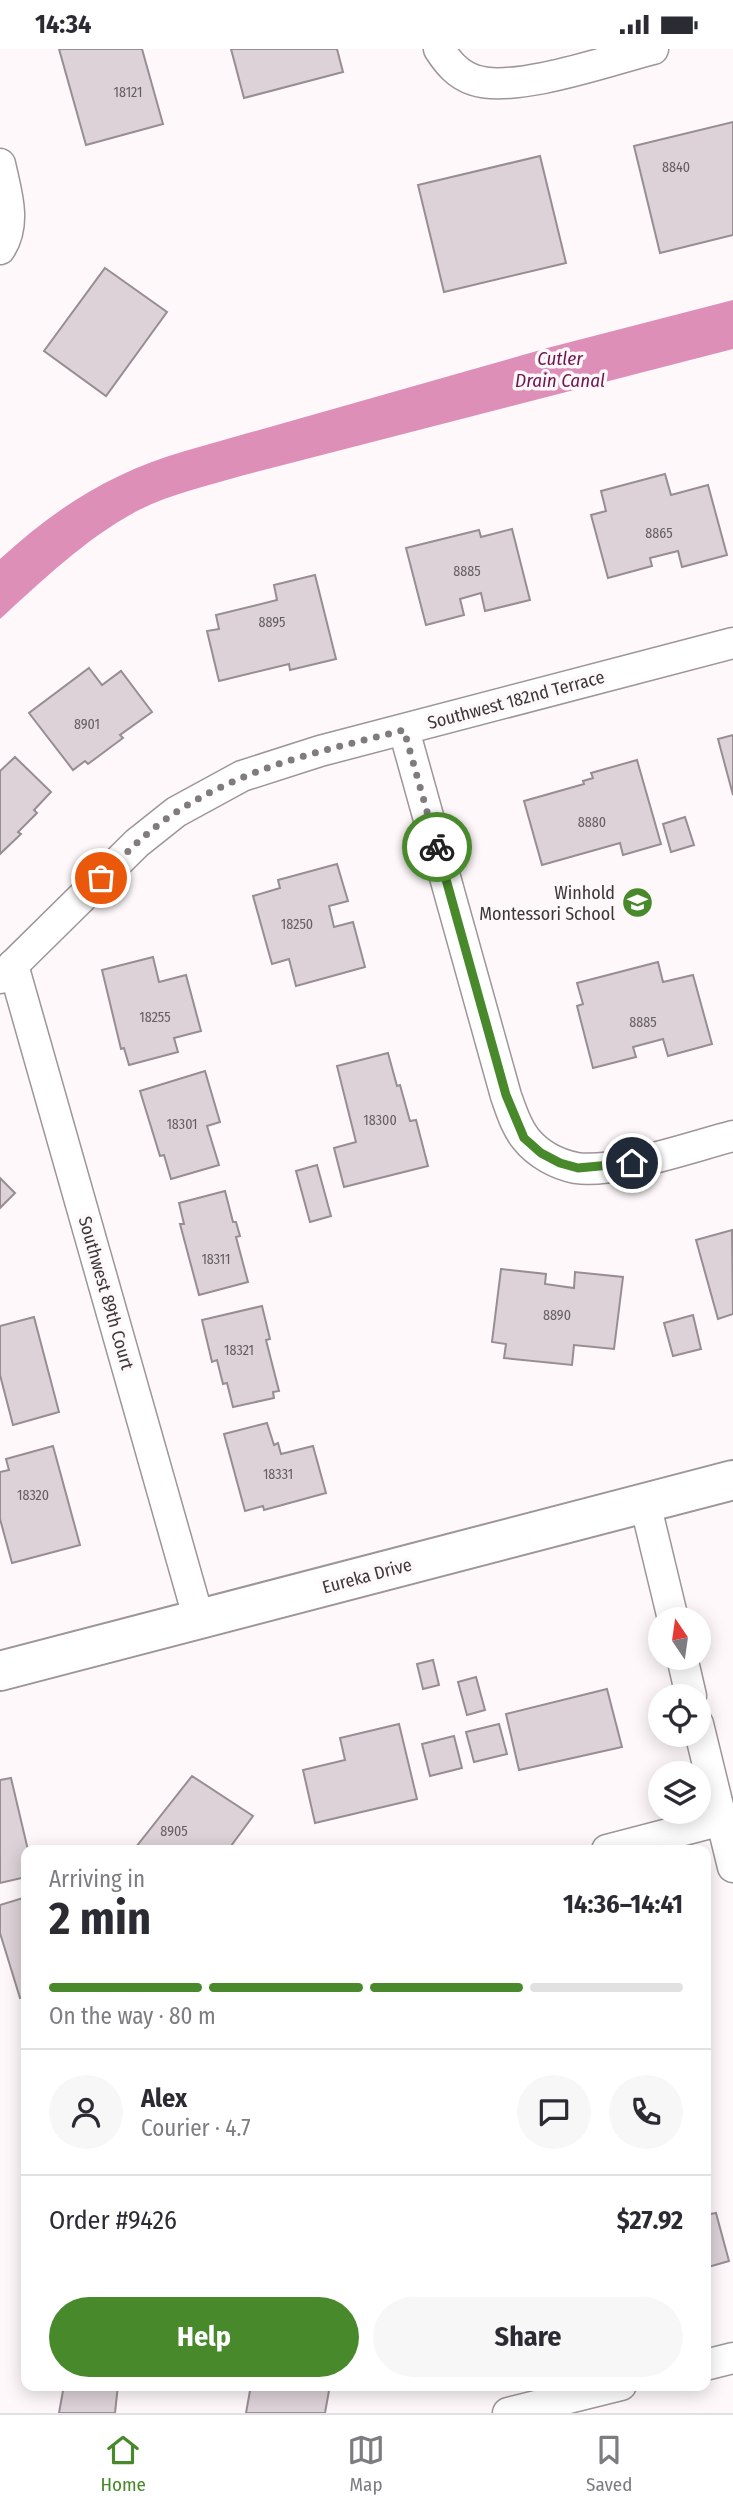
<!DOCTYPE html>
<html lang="en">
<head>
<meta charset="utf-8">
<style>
	body { margin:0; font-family:"Fira Sans Condensed",sans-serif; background:#f7f7f7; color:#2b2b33; height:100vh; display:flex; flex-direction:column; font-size:26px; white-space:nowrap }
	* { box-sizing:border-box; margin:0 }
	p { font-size:23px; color:#7c7c81 }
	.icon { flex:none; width:38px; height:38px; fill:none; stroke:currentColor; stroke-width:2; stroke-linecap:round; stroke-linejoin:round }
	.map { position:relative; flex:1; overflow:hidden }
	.side { position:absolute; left:21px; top:1796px; width:690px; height:546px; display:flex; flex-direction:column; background:#fff; border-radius:14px; box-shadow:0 4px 18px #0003 }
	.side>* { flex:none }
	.needle { width:46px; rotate:347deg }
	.tools { position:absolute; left:648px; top:1558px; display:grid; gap:14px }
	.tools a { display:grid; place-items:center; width:63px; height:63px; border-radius:50%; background:#fff; box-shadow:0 4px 18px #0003; font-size:35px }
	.pin { position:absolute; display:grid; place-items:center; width:60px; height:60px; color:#fff; margin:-30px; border:4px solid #fff; border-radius:50%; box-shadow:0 2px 7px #0007 }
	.courier { position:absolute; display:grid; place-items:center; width:70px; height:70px; margin:-35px; border:5px solid #48892b; border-radius:50%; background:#fff; color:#222; box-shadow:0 2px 9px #0007 }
	.overview em { font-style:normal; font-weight:700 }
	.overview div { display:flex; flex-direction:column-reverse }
	.overview { display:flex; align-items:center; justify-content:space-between; height:119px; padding:0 28px }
	h1 { font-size:46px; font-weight:700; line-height:52px }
	.bar { display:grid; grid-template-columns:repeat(4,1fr); gap:10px 7px; align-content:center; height:84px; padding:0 28px }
	.bar i { height:9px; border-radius:5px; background:#e1e1e2 }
	.bar .on { background:#48892b }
	.bar p { grid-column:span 4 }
	.line { display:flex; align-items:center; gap:18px; padding:0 28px; border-top:2px solid #e1e1e2 }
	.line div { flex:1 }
	.round { display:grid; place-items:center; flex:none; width:74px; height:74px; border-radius:37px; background:#f7f7f7 }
	.cta { display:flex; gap:14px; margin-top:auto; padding:14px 28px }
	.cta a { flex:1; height:80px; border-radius:42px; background:#48892b; color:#fff; font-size:28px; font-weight:700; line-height:80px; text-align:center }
	.cta a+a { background:#f7f7f7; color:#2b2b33 }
	.status { display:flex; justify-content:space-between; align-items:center; height:49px; padding:0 35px; background:#fff; direction:ltr }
	.status svg { height:19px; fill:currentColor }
	.tab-bar { display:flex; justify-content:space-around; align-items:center; height:98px; border-top:2px solid #e1e1e2; background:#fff; font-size:19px; color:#7c7c81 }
	.tab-bar a { display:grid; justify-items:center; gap:4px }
	.tab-bar .on { color:#48892b }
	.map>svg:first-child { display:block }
</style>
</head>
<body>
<div class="status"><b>14:34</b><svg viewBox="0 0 49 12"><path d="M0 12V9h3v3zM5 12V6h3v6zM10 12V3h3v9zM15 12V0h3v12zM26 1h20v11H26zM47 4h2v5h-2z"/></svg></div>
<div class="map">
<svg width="733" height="2364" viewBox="0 0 733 2364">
	<rect width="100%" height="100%" fill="#fef8fb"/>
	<path fill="#dd8fb8" d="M733,251V300L237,428C204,438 167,446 135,463C84,491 43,531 0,570V510C57,458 110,424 185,402L551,298Z"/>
	<g fill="#dcd2d7" stroke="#978d92" stroke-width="2">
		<polygon points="59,0 142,0 163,75 86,96"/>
		<polygon points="231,0 337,0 343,23 244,49"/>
		<polygon points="733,73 733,186 660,204 634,97"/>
		<polygon points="540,107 566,214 444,243 418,136"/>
		<polygon points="105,219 167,263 106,347 44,302"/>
		<polygon points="665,425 671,446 708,436 727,506 682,518 678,502 650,509 652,517 608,529 591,466 606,462 601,442"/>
		<polygon points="512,480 530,551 485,562 481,544 460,550 464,566 426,576 406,499 479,481 481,488"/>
		<polygon points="315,526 336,610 290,621 289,615 219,632 207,582 219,580 216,566 277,551 274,536"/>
		<polygon points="89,619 102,636 121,622 152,663 120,686 123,689 88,715 85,712 73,721 29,664"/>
		<polygon points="733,686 733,746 718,690"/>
		<polygon points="15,708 51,743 34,761 37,764 18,783 21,785 0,805 0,722"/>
		<polygon points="637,711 661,795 623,806 620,794 542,816 524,752 584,735 583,732 593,729 591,724"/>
		<polygon points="685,768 694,796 671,803 663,775"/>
		<polygon points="337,815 348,852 329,857 334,878 353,873 365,918 296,937 289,910 272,915 253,847 280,839 278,831"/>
		<polygon points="153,908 159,933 186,926 201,982 174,989 178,1003 129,1016 124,999 121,1000 102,921"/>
		<polygon points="658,913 663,933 693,926 712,995 668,1007 663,990 633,998 636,1008 593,1019 577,957 583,955 577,934"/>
		<polygon points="388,1004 397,1037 400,1036 410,1072 416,1071 428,1117 344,1138 334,1099 356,1093 337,1017"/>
		<polygon points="205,1022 220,1073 207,1077 219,1116 171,1130 164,1106 160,1107 140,1042"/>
		<polygon points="317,1116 331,1167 310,1173 296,1122"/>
		<polygon points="0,1129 15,1144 0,1159"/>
		<polygon points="225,1142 233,1173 236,1173 240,1187 236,1188 248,1233 199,1246 180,1175 184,1175 179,1154"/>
		<polygon points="732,1181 733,1265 718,1270 696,1191"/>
		<polygon points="501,1220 546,1225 545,1235 574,1239 575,1223 623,1228 614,1300 574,1296 572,1316 504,1309 506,1295 492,1293"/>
		<polygon points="262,1257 270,1290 266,1291 279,1342 273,1343 274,1349 233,1358 227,1334 223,1335 217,1311 212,1313 202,1271"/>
		<polygon points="693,1266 701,1300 673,1307 664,1274"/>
		<polygon points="34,1268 59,1363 13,1376 0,1326 0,1277"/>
		<polygon points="267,1374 274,1396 278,1394 281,1405 313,1397 326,1444 264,1461 263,1457 245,1462 224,1385"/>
		<polygon points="53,1397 80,1496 12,1514 0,1470 0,1423 9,1421 6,1410"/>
		<polygon points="433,1611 439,1636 423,1640 417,1615"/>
		<polygon points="476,1628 485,1661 467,1666 458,1633"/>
		<polygon points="607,1640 622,1698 519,1721 506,1665"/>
		<polygon points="399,1675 417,1750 315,1774 303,1721 345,1711 340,1689"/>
		<polygon points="499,1675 507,1705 474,1713 466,1683"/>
		<polygon points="454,1687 462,1719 430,1727 422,1695"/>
		<polygon points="192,1727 253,1767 228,1801 140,1801 136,1798"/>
		<polygon points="11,1729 28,1801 26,1828 0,1834 0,1731"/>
		<polygon points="26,1848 26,1947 20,1949 0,1884 0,1856"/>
		<polygon points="716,2164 729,2212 705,2219 705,2166"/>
		<polygon points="64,2336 118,2336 115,2364 59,2364"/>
		<polygon points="251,2336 330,2336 325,2364 246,2364"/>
	</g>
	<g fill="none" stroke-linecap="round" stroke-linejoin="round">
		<defs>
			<g id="minor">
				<path d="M439,0C448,14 458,26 474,31C514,45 610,11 653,0"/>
				<path d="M0,115C6,143 17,174 0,200"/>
				<path d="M404,681L506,1047C511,1061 516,1078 526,1090C538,1105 557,1115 576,1119C614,1125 694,1097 733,1087"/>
				<polyline points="13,916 199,1571"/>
				<polyline points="0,929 137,794 176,763 242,727 320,702 733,594"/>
				<polyline points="645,1454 673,1570"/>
				<polyline points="682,1608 691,1647"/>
				<polyline points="698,1675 733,1818"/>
				<polyline points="607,1801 722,1771"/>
				<polyline points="705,2316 733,2309"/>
				<polyline points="508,2364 621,2336"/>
			</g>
			<polyline id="secondary" points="0,1622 733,1431"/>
		</defs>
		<use href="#minor" stroke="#9e9599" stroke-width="33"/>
		<use href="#secondary" stroke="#9e9599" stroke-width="42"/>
		<use href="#minor" stroke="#fff" stroke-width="30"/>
		<use href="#secondary" stroke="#fff" stroke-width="38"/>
	</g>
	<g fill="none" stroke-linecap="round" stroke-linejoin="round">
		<path stroke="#807b7e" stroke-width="7" stroke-dasharray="0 12.6" d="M101,829C125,805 149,780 178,762C247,717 326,701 404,681L437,798"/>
		<polyline stroke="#48892b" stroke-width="9" points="437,798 506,1046 524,1089 541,1104 560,1114 578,1119 632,1114"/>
	</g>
	<defs>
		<symbol id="school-disc" viewBox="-11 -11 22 22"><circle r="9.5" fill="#48892b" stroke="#fef8fb"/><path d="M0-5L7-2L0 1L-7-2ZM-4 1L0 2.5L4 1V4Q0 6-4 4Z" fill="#fff"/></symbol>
	</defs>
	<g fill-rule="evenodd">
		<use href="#school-disc" x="620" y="836" width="35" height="35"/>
	</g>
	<g text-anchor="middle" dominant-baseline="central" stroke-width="7" stroke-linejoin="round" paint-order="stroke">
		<g font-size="14" fill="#645e61">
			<text x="128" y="43">18121</text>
			<text x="676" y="118">8840</text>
			<text x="659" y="484">8865</text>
			<text x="467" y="522">8885</text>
			<text x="272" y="573">8895</text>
			<text x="87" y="675">8901</text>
			<text x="592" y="773">8880</text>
			<text x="297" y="875">18250</text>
			<text x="155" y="968">18255</text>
			<text x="643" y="973">8885</text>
			<text x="380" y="1071">18300</text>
			<text x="182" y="1075">18301</text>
			<text x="216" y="1210">18311</text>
			<text x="557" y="1266">8890</text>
			<text x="239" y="1301">18321</text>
			<text x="278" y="1425">18331</text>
			<text x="33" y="1446">18320</text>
			<text x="174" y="1782">8905</text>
		</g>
		<g font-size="18" fill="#3c383a" stroke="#fef8fb">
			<text transform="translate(516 651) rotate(-15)">Southwest 182nd Terrace</text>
			<text transform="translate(106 1244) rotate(74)">Southwest 89th Court</text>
			<text transform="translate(367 1527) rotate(-15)">Eureka Drive</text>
		</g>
		<g font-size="18" fill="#3c383a" stroke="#fef8fb" text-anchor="end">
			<text x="615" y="844">Winhold<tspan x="615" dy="21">Montessori School</tspan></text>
		</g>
		<g font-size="19" font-style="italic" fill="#70144e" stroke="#fef8fb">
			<text x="560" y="309">Cutler<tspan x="560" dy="22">Drain Canal</tspan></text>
		</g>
	</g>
</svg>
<div class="tools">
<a><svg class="needle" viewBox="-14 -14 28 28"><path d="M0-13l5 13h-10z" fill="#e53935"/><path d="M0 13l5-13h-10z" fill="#7c7c81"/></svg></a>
<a><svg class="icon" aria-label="locate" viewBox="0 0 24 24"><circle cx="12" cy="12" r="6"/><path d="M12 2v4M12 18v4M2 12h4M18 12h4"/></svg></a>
<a><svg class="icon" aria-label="layers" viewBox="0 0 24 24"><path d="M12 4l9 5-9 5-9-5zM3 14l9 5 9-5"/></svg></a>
</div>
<div class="pin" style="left:101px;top:829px;background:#ea580c"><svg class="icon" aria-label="bag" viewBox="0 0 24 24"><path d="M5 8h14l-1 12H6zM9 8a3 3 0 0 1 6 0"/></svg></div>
<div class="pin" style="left:632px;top:1114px;background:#1f2937"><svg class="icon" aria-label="home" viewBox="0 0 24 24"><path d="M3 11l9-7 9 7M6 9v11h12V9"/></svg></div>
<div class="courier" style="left:437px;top:798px"><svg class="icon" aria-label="bike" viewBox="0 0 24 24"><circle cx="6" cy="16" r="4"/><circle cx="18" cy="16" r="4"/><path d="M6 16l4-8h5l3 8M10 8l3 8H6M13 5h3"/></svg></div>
<section class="side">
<div class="overview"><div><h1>2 min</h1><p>Arriving in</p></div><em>14:36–14:41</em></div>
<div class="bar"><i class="on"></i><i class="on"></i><i class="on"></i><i></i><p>On the way · 80 m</p></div>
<div class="line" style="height:126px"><a class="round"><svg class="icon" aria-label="person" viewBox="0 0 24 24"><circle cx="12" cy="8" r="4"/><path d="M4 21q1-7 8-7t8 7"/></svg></a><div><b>Alex</b><p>Courier · 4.7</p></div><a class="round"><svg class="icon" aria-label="chat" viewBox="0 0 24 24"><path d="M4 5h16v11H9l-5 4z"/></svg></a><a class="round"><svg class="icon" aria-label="phone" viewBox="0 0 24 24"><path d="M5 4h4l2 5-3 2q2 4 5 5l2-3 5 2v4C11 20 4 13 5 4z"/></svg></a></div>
<div class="line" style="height:91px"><div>Order #9426</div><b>$27.92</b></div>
<div class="cta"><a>Help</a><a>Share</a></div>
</section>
</div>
<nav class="tab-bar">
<a class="on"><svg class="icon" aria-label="home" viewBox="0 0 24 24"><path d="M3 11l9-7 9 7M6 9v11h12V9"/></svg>Home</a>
<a><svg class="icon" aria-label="map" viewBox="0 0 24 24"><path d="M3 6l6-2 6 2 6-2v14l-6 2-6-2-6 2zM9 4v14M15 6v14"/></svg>Map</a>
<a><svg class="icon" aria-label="saved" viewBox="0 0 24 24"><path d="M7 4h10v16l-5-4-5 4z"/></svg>Saved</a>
</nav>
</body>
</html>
